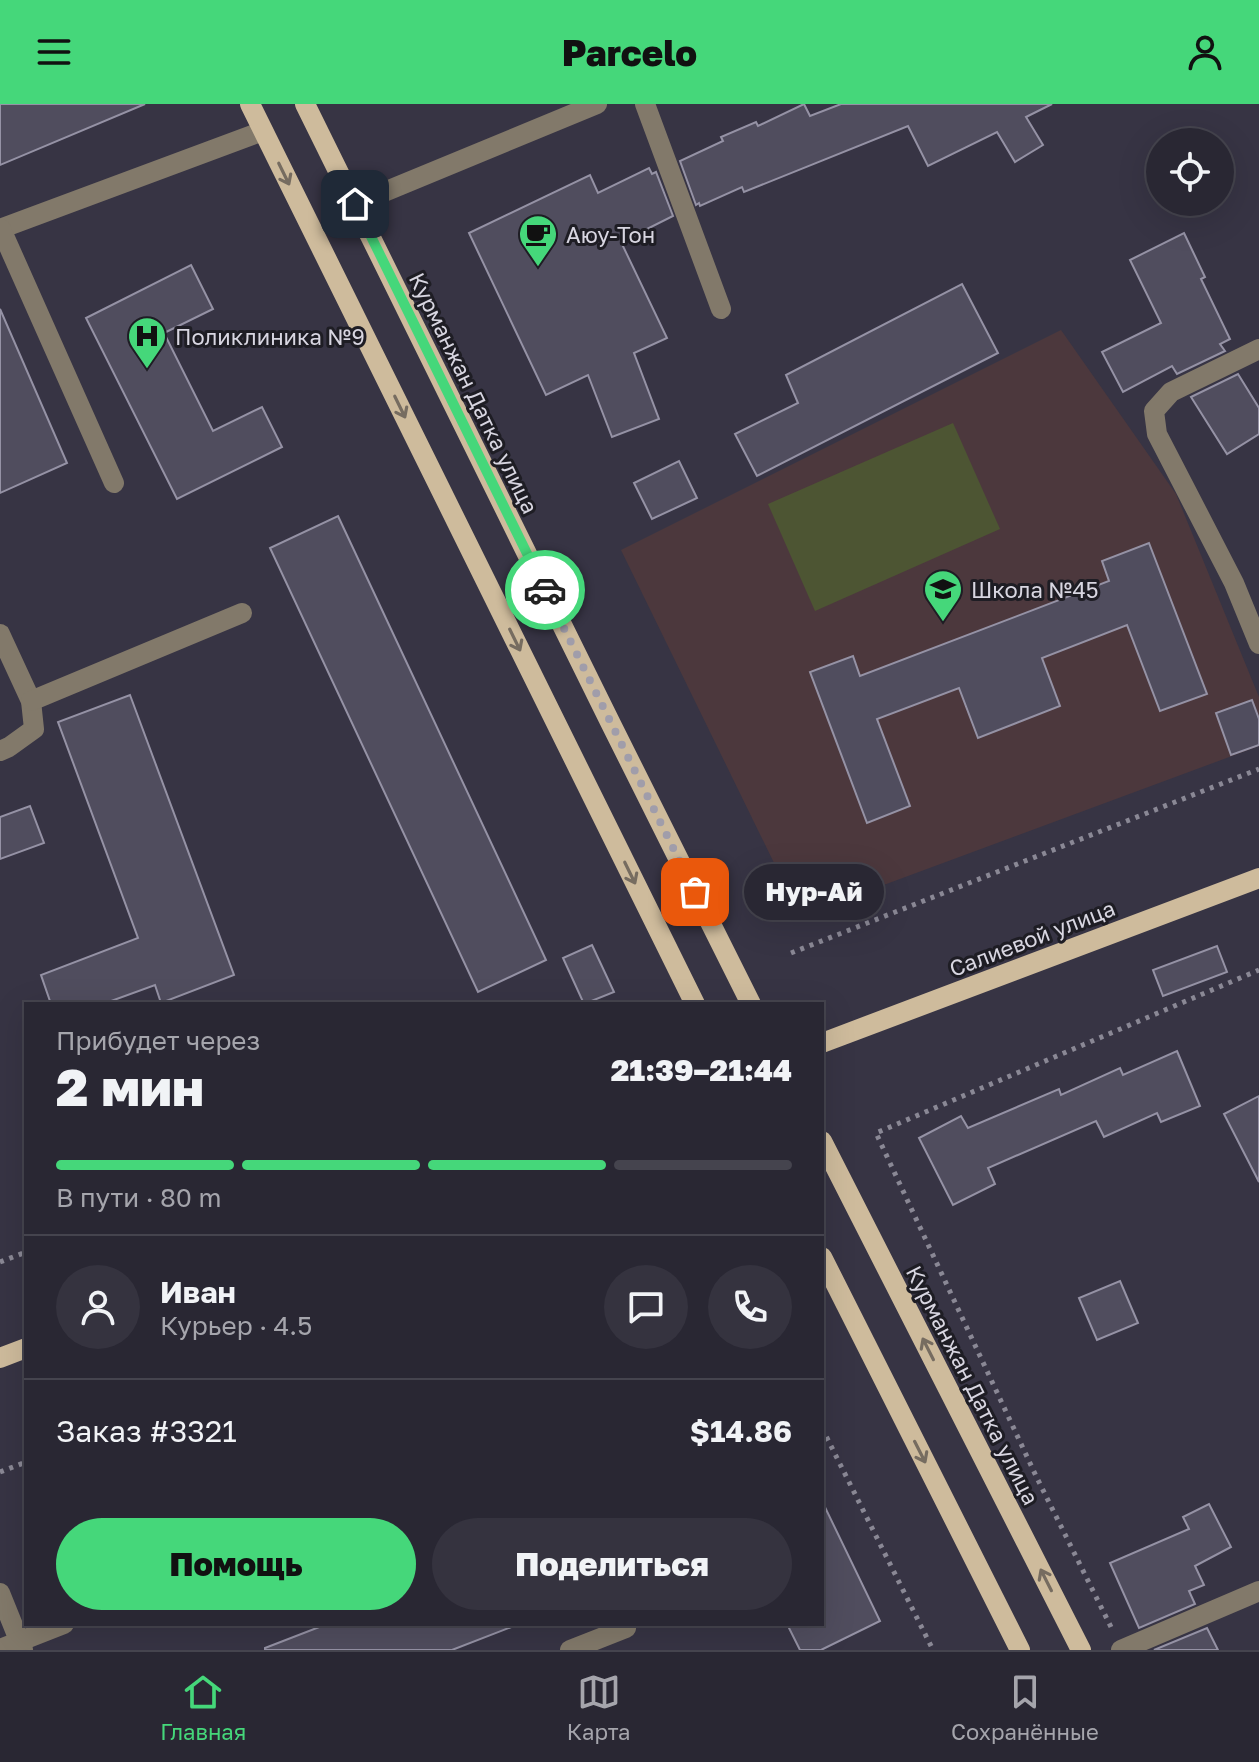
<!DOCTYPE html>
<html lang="ru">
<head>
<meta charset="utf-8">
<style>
	body { margin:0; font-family:"Golos Text",sans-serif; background:#35333f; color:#f1f3f6; height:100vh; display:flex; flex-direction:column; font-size:30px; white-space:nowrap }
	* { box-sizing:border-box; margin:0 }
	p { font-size:26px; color:#a5a5ac }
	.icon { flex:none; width:44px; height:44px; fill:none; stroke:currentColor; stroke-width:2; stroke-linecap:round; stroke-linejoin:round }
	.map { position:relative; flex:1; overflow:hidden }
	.side { position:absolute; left:24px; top:898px; width:800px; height:624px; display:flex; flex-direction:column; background:#292733; border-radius:0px; box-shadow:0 8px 32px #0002,0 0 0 2px #45444e }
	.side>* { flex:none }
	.controls { position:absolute; left:1146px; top:24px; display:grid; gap:16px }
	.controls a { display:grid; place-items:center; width:88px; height:88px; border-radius:50%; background:#292733; box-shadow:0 8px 32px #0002,0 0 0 2px #45444e; font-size:40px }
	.pin { position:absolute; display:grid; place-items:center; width:68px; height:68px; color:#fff; margin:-34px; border-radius:16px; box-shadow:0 4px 12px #0006 }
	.courier { position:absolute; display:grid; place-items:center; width:80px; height:80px; margin:-40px; border:6px solid #45d77a; border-radius:50%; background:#fff; color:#222; box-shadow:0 2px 10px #0007 }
	.bubble { position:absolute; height:56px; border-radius:28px; background:#292733; box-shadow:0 8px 32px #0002,0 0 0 2px #45444e; font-size:26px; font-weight:800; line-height:56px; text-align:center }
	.headline em { font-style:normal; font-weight:800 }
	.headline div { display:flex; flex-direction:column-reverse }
	.headline { display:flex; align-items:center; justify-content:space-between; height:136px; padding:0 32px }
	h1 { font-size:52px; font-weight:800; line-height:60px }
	.bar { display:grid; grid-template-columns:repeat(4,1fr); gap:12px 8px; align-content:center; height:96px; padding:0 32px }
	.bar i { height:10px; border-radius:6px; background:#45444e }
	.bar .active { background:#45d77a }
	.bar p { grid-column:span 4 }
	.line { display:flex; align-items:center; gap:20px; padding:0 32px; border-top:2px solid #45444e }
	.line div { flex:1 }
	.round { display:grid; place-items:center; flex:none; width:84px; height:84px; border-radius:42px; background:#35333f }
	.cta { display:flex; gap:16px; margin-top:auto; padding:16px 32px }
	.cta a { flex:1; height:92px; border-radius:48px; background:#45d77a; color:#111; font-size:32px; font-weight:800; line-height:92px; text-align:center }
	.cta a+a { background:#35333f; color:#f1f3f6 }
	header { display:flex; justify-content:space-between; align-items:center; height:104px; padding:0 32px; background:#45d77a; color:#111; font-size:36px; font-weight:800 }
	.dock { display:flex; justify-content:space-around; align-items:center; height:112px; border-top:2px solid #45444e; background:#292733; font-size:22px; color:#a5a5ac }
	.dock a { display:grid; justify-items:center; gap:4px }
	.dock .active { color:#45d77a }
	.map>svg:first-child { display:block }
</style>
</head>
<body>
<header><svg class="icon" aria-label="menu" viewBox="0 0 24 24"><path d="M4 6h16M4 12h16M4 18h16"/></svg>Parcelo<svg class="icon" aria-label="person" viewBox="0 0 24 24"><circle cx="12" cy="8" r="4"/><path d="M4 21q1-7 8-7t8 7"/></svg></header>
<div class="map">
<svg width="1259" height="1546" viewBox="0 0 1259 1546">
	<rect width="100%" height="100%" fill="#373444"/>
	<polygon fill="#4c383d" points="1061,226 1176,390 1259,593 1259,642 800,812 621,446"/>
	<polygon fill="#4d5533" points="953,319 1000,425 815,507 768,400"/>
	<g fill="#504d5e" stroke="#9592a5" stroke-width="2">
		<polygon points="0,0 145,0 0,61"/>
		<polygon points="804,0 810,12 841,0 1052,0 1026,13 1043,41 1015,58 997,28 928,62 908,22 744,88 742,83 700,102 699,99 696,101 680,57 723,37 721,33 756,18 758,22"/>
		<polygon points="649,64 652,70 656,68 673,112 621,138 667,234 634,249 659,315 612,333 588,271 546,291 469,129 590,71 598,89"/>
		<polygon points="1184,129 1205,173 1201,175 1230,235 1220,240 1225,247 1177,270 1172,262 1123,288 1102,248 1161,219 1130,156"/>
		<polygon points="191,161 213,205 164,229 213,327 262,303 282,343 177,395 86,214"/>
		<polygon points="962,180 998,249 757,372 735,330 798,299 786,271"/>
		<polygon points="0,205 67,359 0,389"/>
		<polygon points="1238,270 1259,304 1259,330 1227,350 1191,293"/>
		<polygon points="679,357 697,394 652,415 634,379"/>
		<polygon points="338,412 546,856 478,888 270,444"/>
		<polygon points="1149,439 1207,590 1160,607 1127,521 1042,554 1060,602 978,634 959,584 877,615 910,702 867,719 810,568 853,552 860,572 1109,477 1102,457"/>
		<polygon points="130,591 234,871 161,899 155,881 103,900 51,900 41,871 138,834 58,618"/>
		<polygon points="1252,596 1259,615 1259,641 1231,651 1216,609"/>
		<polygon points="30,702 44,739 0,755 0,713"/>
		<polygon points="592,841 614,888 584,900 563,854"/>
		<polygon points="1217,842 1227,868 1163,892 1153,866"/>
		<polygon points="1177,947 1200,1002 1161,1018 1157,1009 1104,1033 1096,1017 988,1064 995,1080 953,1101 919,1034 961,1012 968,1024 1059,985 1061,991 1120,964 1123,971"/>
		<polygon points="1259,992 1259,1078 1224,1010"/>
		<polygon points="1120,1177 1138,1219 1097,1236 1079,1194"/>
		<polygon points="822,1397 880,1517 821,1546 800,1546 787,1520 822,1520"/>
		<polygon points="1209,1400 1231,1443 1195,1462 1204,1481 1189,1487 1195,1500 1139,1524 1110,1459 1189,1425 1183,1413"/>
		<polygon points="327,1520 513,1520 514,1522 452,1546 265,1546 265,1544"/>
		<polygon points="1207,1524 1218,1546 1154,1546"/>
	</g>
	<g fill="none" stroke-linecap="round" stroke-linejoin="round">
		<g stroke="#8a8895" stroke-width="5" stroke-dasharray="4 6" stroke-linecap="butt">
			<polyline points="791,849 1259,665"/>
			<polyline points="0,1158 26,1148"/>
			<polyline points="822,1324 933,1546"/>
			<polyline points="0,1368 26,1358"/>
			<polyline points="1111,1523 1036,1372 876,1029 1259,866"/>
		</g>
		<g stroke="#82796a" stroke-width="20">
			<polyline points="645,0 721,205"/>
			<polyline points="355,100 597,0"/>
			<polyline points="0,125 263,27"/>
			<polyline points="1,125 114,379"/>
			<polyline points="1259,245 1171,288 1154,307 1157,330 1234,479 1259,540"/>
			<polyline points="0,530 31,597 34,625 9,643 0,647"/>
			<polyline points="31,597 242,509"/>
			<polyline points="0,1489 23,1546"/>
			<polyline points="0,1545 64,1520"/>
			<polyline points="570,1546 626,1524 624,1520"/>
			<polyline points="1121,1546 1259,1487"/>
		</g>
		<g stroke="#cebb9c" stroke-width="20">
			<polyline points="250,0 695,900"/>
			<polyline points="305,0 611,620 751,900"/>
			<polyline points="822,939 1259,774"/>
			<polyline points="822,1037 1081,1546"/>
			<polyline points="822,1153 1020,1546"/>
			<polyline points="0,1254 26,1244"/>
		</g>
	</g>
	<defs><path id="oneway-shaft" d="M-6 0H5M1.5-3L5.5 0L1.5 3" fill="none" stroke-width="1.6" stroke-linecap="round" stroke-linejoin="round" transform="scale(2)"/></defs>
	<g stroke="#766c60">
		<use href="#oneway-shaft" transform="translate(284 70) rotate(64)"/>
		<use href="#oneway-shaft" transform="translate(400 303) rotate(64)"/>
		<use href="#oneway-shaft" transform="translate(515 536) rotate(64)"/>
		<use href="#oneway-shaft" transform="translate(630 769) rotate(64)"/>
		<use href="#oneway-shaft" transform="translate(928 1245) rotate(-117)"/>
		<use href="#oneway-shaft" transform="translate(920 1348) rotate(63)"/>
		<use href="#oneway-shaft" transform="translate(1046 1476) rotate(-117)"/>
	</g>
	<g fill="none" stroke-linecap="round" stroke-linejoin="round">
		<polyline stroke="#a09daa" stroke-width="8" stroke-dasharray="0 14.4" points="545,486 695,788"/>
		<polyline stroke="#45d77a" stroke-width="10" points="355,100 545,486"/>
	</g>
	<defs>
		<symbol id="cafe-pin" viewBox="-11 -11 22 30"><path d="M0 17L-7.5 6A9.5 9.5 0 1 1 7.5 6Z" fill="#45d77a" stroke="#1e1d24"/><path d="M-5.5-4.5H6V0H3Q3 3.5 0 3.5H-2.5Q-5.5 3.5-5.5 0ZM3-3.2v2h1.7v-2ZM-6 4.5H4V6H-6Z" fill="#111"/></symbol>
		<symbol id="hospital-pin" viewBox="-11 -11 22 30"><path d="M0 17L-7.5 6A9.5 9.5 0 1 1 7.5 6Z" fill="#45d77a" stroke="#1e1d24"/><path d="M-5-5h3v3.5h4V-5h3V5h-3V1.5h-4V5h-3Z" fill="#111"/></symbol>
		<symbol id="school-pin" viewBox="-11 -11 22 30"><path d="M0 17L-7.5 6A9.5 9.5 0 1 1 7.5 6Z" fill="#45d77a" stroke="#1e1d24"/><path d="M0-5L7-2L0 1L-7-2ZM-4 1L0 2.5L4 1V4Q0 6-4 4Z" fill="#111"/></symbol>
	</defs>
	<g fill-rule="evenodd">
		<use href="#cafe-pin" x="516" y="108" width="44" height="60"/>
		<use href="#hospital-pin" x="125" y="210" width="44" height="60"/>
		<use href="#school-pin" x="921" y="463" width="44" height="60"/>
	</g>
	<g text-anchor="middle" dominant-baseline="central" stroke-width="6" stroke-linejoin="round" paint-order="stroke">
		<g font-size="22" fill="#d8d6e1" stroke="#1e1d24" text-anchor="start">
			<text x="566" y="130">Аюу-Тон</text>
			<text x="175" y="232">Поликлиника №9</text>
			<text x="971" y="485">Школа №45</text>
		</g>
		<g font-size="22" fill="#d8d6e1" stroke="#1e1d24">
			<text transform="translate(474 289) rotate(64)">Курманжан Датка улица</text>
			<text transform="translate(1032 834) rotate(-21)">Салиевой улица</text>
			<text transform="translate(973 1281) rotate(63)">Курманжан Датка улица</text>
		</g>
	</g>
</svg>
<div class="controls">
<a><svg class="icon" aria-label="locate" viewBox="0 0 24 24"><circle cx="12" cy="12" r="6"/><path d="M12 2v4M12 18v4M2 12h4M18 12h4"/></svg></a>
</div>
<div class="pin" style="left:695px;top:788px;background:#ea580c"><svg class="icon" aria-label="bag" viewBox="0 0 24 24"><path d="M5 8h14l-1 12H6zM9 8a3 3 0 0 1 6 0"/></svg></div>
<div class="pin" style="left:355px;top:100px;background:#1f2937"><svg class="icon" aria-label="home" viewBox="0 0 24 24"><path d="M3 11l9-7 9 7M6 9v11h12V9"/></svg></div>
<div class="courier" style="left:545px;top:486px"><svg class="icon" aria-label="car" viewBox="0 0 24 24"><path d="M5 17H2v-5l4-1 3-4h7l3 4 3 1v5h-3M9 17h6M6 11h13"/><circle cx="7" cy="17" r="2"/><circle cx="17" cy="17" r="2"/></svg></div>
<div class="bubble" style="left:744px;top:760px;width:140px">Нур-Ай</div>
<section class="side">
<div class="headline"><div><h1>2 мин</h1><p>Прибудет через</p></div><em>21:39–21:44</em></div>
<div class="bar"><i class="active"></i><i class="active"></i><i class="active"></i><i></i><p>В пути · 80 m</p></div>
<div class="line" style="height:144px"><a class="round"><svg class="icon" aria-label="person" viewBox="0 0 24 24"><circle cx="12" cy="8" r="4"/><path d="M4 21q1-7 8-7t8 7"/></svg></a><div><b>Иван</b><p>Курьер · 4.5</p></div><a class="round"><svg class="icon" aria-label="chat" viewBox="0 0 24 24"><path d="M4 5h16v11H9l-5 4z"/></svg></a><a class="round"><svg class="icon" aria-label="phone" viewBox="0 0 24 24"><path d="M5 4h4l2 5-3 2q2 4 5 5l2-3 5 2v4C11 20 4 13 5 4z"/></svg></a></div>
<div class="line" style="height:104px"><div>Заказ #3321</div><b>$14.86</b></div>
<div class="cta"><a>Помощь</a><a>Поделиться</a></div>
</section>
</div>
<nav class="dock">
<a class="active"><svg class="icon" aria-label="home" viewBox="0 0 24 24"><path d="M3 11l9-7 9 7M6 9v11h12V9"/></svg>Главная</a>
<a><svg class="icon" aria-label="map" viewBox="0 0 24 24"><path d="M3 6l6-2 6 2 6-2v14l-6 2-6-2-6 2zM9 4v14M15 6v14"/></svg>Карта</a>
<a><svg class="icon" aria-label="saved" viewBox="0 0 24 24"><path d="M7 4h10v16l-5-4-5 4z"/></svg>Сохранённые</a>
</nav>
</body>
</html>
